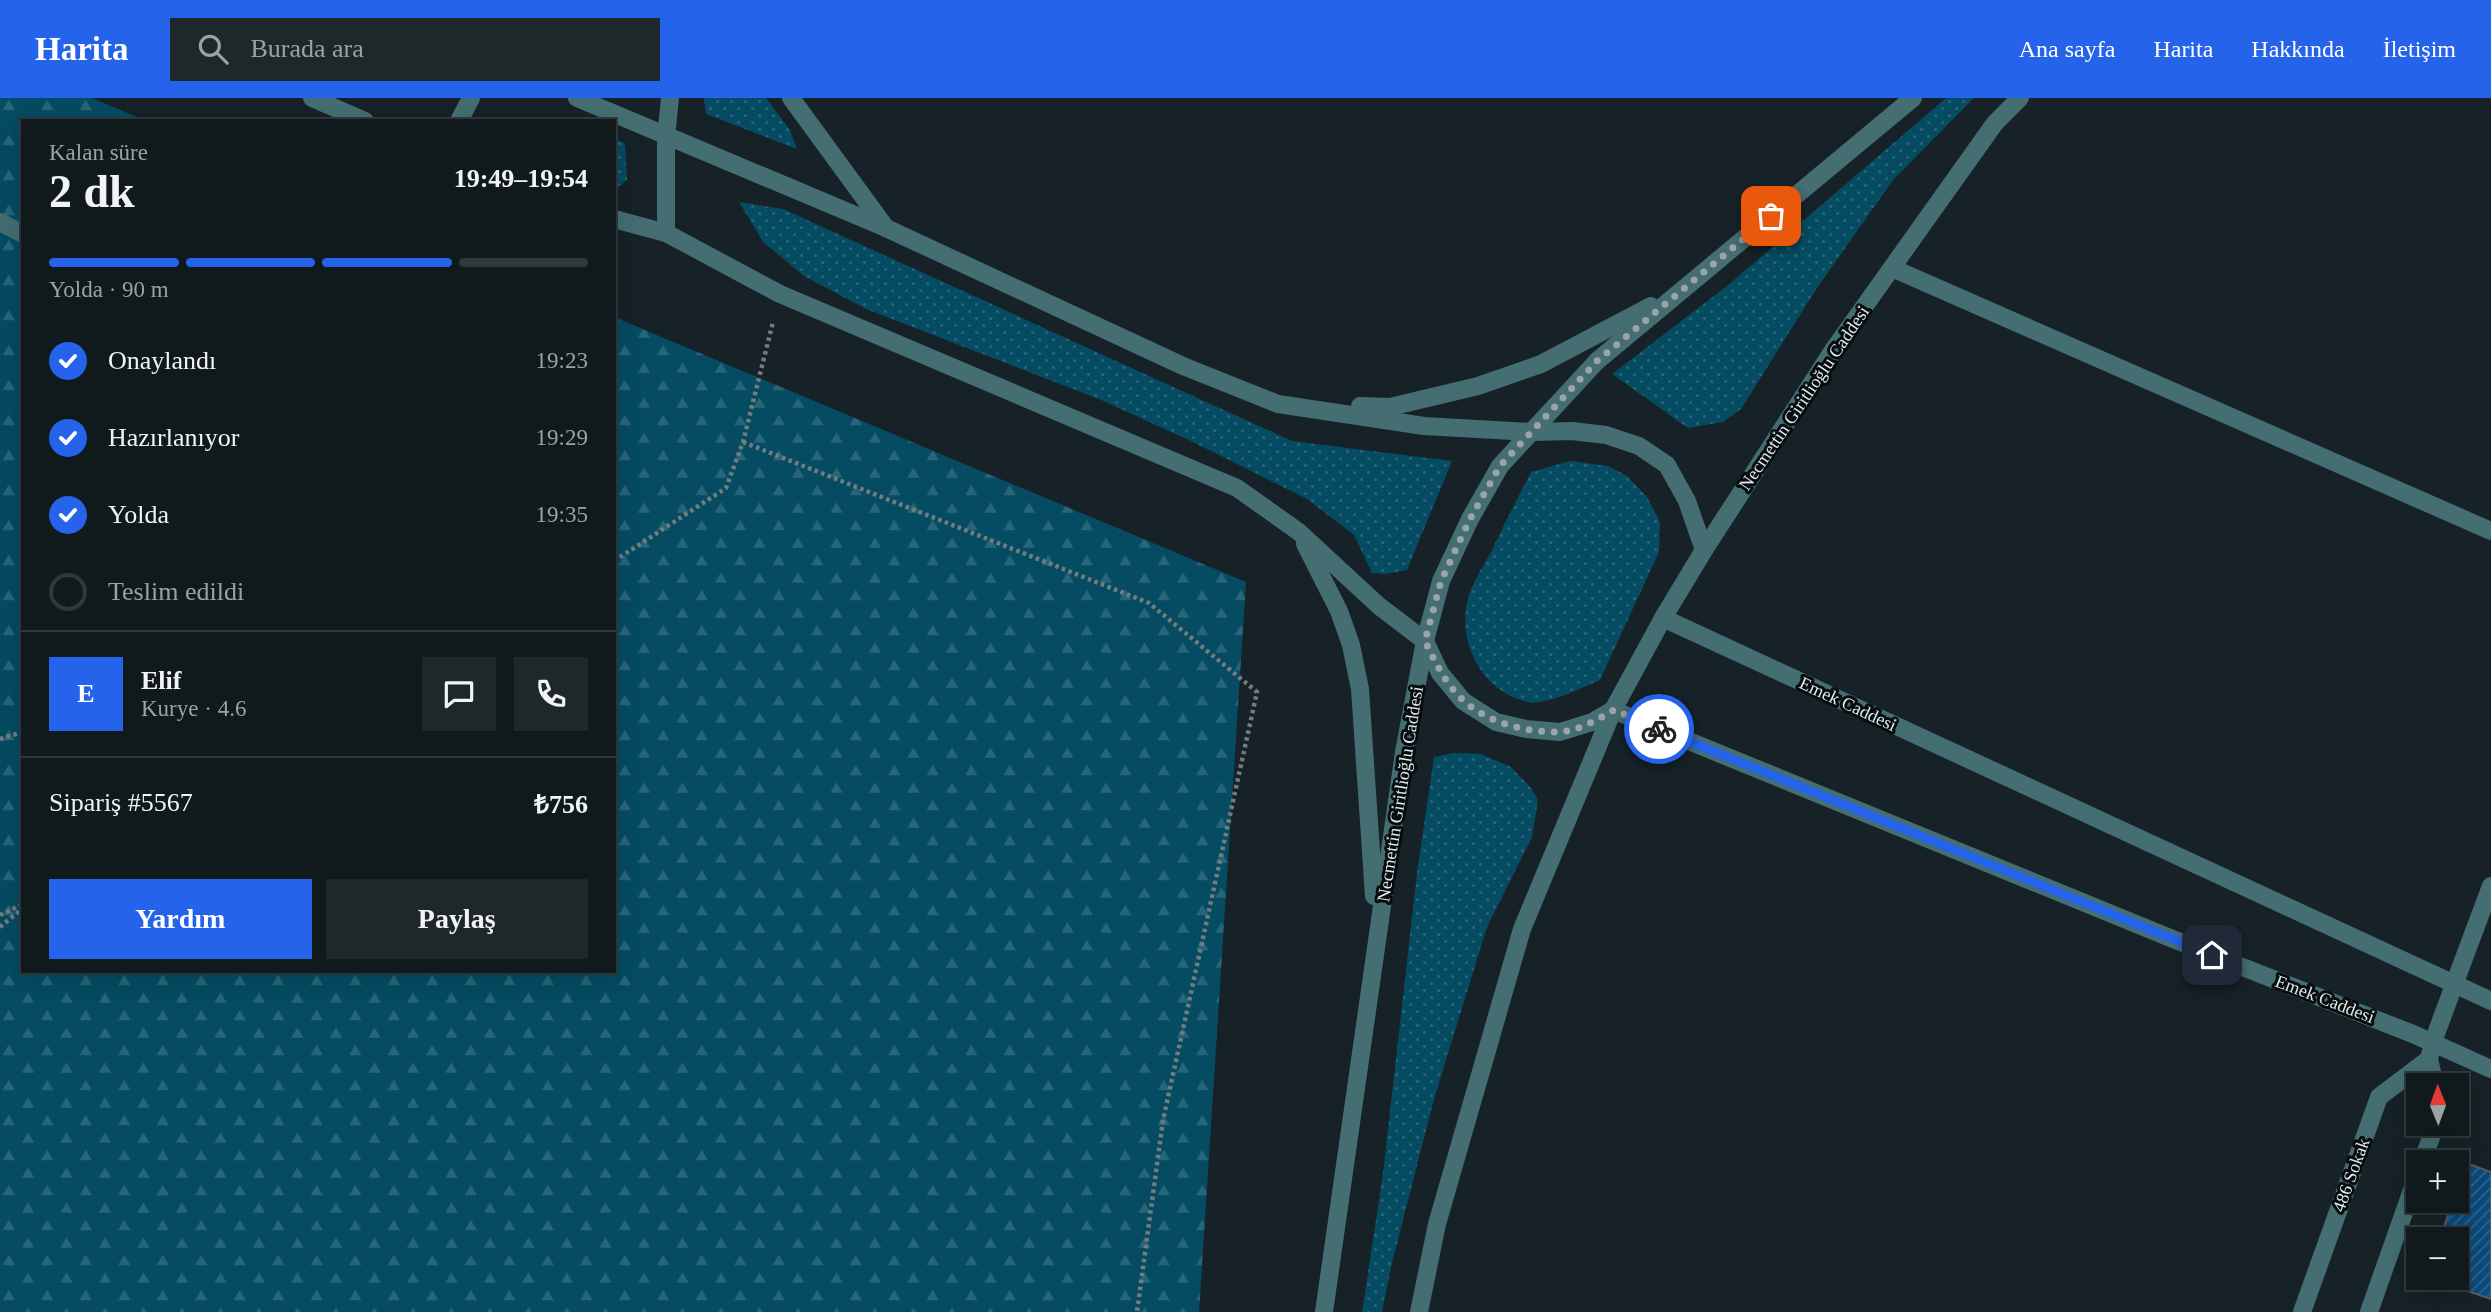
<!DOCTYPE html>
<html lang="tr">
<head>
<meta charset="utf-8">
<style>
	body { margin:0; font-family:"Times New Roman",serif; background:#1e272a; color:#f1f3f6; height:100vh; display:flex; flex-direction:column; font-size:26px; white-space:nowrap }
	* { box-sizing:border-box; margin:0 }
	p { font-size:23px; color:#9ca1a4 }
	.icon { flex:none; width:38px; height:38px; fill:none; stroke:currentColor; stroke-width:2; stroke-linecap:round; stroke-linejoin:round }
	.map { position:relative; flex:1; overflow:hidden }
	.drawer { position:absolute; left:21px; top:21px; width:595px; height:854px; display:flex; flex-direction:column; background:#101a1d; border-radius:0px; box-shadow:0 7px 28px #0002,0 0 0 2px #30383b }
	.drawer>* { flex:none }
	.needle { width:46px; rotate:359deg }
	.controls { position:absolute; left:2406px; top:975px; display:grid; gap:14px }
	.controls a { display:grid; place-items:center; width:63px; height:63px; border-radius:0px; background:#101a1d; box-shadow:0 7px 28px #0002,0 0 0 2px #30383b; font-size:35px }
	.pin { position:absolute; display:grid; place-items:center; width:60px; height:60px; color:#fff; margin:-30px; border-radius:14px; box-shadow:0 4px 10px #0006 }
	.courier { position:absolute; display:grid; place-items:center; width:70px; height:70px; margin:-35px; border:5px solid #2563eb; border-radius:50%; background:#fff; color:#222; box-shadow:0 2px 9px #0007 }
	.overview em { font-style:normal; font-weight:700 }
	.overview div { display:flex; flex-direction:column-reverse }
	.overview { display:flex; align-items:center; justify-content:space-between; height:119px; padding:0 28px }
	h1 { font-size:46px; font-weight:700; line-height:52px }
	.bar { display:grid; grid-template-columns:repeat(4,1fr); gap:10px 7px; align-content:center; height:84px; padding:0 28px }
	.bar i { height:9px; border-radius:5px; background:#30383b }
	.bar .on { background:#2563eb }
	.bar p { grid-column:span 4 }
	.line { display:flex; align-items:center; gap:18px; padding:0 28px; border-top:2px solid #30383b }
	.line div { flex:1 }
	.round { display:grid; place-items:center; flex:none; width:74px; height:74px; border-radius:0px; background:#1e272a }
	ol { padding:0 28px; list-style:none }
	li { display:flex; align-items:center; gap:21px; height:77px }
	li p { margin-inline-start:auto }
	li .icon { padding:7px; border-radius:50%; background:#2563eb; color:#fff; stroke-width:4 }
	li:last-child { color:#9ca1a4 }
	li i { width:38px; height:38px; border:4px solid #30383b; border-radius:50% }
	.cta { display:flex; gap:14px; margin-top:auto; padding:14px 28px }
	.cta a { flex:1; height:80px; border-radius:0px; background:#2563eb; color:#fff; font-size:28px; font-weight:700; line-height:80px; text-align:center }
	.cta a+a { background:#1e272a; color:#f1f3f6 }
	header { display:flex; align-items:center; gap:42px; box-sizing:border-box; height:98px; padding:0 35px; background:#2563eb; color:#fff }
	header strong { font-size:33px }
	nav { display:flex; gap:38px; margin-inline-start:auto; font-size:24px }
	.search { width:490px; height:63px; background:#1e272a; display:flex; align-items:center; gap:18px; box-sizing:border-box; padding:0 24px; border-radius:0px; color:#9ca1a4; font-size:26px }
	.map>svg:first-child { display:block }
</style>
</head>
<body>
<header>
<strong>Harita</strong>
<div class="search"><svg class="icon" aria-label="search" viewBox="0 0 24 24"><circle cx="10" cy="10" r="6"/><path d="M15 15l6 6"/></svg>Burada ara</div>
<nav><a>Ana sayfa</a><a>Harita</a><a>Hakkında</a><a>İletişim</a></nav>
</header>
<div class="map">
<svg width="2491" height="1214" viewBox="0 0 2491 1214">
	<defs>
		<pattern id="grass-dots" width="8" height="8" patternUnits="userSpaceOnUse" patternTransform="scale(1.75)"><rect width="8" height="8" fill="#054b61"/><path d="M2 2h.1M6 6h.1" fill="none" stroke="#296578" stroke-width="1.8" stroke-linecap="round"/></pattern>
		<pattern id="forest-firs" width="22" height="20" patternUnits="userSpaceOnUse" patternTransform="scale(1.75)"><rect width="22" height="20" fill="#054b61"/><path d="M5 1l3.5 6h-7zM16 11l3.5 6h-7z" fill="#296578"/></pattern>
		<pattern id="building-hatch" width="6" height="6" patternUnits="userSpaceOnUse" patternTransform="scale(1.75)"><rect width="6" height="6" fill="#0a4a7d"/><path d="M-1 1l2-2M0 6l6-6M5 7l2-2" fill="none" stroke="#2d6490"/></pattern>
	</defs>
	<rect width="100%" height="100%" fill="#162227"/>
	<g fill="url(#grass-dots)">
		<polygon points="704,0 766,0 790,32 797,51 706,16"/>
		<polygon points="1946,0 1974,0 1893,82 1817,190 1741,311 1723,324 1688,330 1612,276 1727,188"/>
		<polygon points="614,41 625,45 627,82 614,92"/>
		<polygon points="739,104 783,111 1292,343 1452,363 1407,472 1386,476 1372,475 1354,437 1307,401 1193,344 1099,301 866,211 804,178 763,144"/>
		<path d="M1570,363L1608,368L1627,378L1647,399L1660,424L1659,454L1600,582C1584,589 1545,608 1528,604C1480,594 1454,539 1470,494C1475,481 1483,468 1490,456C1503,429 1517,401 1531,374Z"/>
		<polygon points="1455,655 1481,656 1511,669 1532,691 1538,702 1532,739 1487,829 1434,1001 1392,1165 1382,1214 1362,1214 1383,1076 1417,775 1434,659"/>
	</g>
	<polygon fill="url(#forest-firs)" points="0,0 92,0 146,23 23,23 23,873 614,873 614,219 1246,484 1199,1214 0,1214"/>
	<polygon fill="url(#building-hatch)" stroke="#535d67" stroke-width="2" points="2466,1065 2491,1074 2491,1201 2429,1180 2457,1180 2457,1141 2440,1141 2453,1102 2457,1102 2457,1091"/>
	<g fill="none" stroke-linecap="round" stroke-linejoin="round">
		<g stroke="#737d81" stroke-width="4.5" stroke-dasharray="3.5 3.5" stroke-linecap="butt">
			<polyline points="743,344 1149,505 1257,594 1163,1022 1137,1214"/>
			<polyline points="614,463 726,390 743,344 773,224"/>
			<polyline points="0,641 23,634"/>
			<polyline points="0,817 23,806"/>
			<polyline points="0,829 23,810"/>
		</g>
		<g stroke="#446e71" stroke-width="18">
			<polyline points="791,0 886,130"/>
			<polyline points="0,124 23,136"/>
			<polyline points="666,135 666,39 670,0"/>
			<polyline points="1892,170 2491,433"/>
			<polyline points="2454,887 2491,788"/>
			<polyline points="2431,953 2429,961 2435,987"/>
			<polyline points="2422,1064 2436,1026"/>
			<polyline points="2302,1214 2379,999 2429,961"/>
			<polyline points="2369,1214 2418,1075"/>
		</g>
		<g stroke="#446e71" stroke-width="18">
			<polyline points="312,0 365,23"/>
			<polyline points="577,0 886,130 1183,268 1278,306 1424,328 1532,334 1572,333 1606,337 1639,348 1667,367 1687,403 1704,452"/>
			<polyline points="459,23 471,0"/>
			<polyline points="614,121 666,135 780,196 1237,390 1299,434 1379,508 1425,543 1440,575 1463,603 1496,624 1526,631 1560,634 1592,624 1613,612"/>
			<polyline points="1360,308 1390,309 1478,288 1541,266 1651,208"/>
			<polyline points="1305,446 1339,513 1351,547 1360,591 1374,798"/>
			<polyline points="1663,520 2491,903"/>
			<polyline points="1613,612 2212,857 2413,936 2491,971"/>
			<polyline points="2433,944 2454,887"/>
			<polyline points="1324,1214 1404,654 1425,543 1441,483 1470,421 1500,368 1597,263 1913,0"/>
			<polyline points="1419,1214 1437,1126 1522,831 1613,612 1663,520 1704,452 1834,251 1995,25 2020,0"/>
		</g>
	</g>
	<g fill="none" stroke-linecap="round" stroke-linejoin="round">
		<path stroke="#9ba4a8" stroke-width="7" stroke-dasharray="0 12.6" d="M1659,631L1614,612C1597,622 1578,633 1558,634C1525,634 1488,625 1463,602C1445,585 1435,564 1425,543L1441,483L1470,421L1500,368L1597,263L1771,118"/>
		<polyline stroke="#2563eb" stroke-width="9" points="1659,631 2212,857"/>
	</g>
	<g text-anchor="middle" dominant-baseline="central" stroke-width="6" stroke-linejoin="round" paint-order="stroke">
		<g font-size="18" fill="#e2eaed" stroke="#060b0d">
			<text transform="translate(1804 300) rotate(-56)">Necmettin Giritlioğlu Caddesi</text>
			<text transform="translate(1848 606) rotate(25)">Emek Caddesi</text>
			<text transform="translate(1400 696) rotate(-81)">Necmettin Giritlioğlu Caddesi</text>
			<text transform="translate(2325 901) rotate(21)">Emek Caddesi</text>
			<text transform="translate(2351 1077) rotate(-70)">486 Sokak</text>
		</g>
	</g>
</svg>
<div class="controls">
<a><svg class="needle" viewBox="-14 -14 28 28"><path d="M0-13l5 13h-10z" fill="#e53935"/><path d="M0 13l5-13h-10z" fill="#9ca1a4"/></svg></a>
<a>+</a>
<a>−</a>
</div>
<div class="pin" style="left:1771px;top:118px;background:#ea580c"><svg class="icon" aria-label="bag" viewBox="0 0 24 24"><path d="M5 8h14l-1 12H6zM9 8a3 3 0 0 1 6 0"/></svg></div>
<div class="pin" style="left:2212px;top:857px;background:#1f2937"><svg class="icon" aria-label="home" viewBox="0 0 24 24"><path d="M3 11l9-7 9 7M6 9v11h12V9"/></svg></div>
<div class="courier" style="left:1659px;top:631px"><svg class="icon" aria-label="bike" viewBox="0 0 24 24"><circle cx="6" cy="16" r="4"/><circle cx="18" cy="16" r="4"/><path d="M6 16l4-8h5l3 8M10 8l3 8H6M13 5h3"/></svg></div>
<section class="drawer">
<div class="overview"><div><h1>2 dk</h1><p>Kalan süre</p></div><em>19:49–19:54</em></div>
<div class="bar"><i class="on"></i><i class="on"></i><i class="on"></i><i></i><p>Yolda · 90 m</p></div>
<ol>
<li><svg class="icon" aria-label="check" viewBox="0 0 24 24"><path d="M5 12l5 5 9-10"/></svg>Onaylandı<p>19:23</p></li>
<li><svg class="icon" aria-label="check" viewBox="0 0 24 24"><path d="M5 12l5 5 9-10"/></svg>Hazırlanıyor<p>19:29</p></li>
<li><svg class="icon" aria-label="check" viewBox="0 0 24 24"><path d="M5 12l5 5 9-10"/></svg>Yolda<p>19:35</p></li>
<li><i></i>Teslim edildi</li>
</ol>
<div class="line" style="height:126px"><b class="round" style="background:#2563eb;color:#fff">E</b><div><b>Elif</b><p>Kurye · 4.6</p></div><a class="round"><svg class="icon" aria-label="chat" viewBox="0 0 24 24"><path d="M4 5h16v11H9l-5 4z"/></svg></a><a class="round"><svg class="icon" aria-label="phone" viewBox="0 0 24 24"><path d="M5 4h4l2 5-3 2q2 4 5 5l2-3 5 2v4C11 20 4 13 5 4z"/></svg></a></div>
<div class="line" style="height:91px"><div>Sipariş #5567</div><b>₺756</b></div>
<div class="cta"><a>Yardım</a><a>Paylaş</a></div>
</section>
</div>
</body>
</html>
